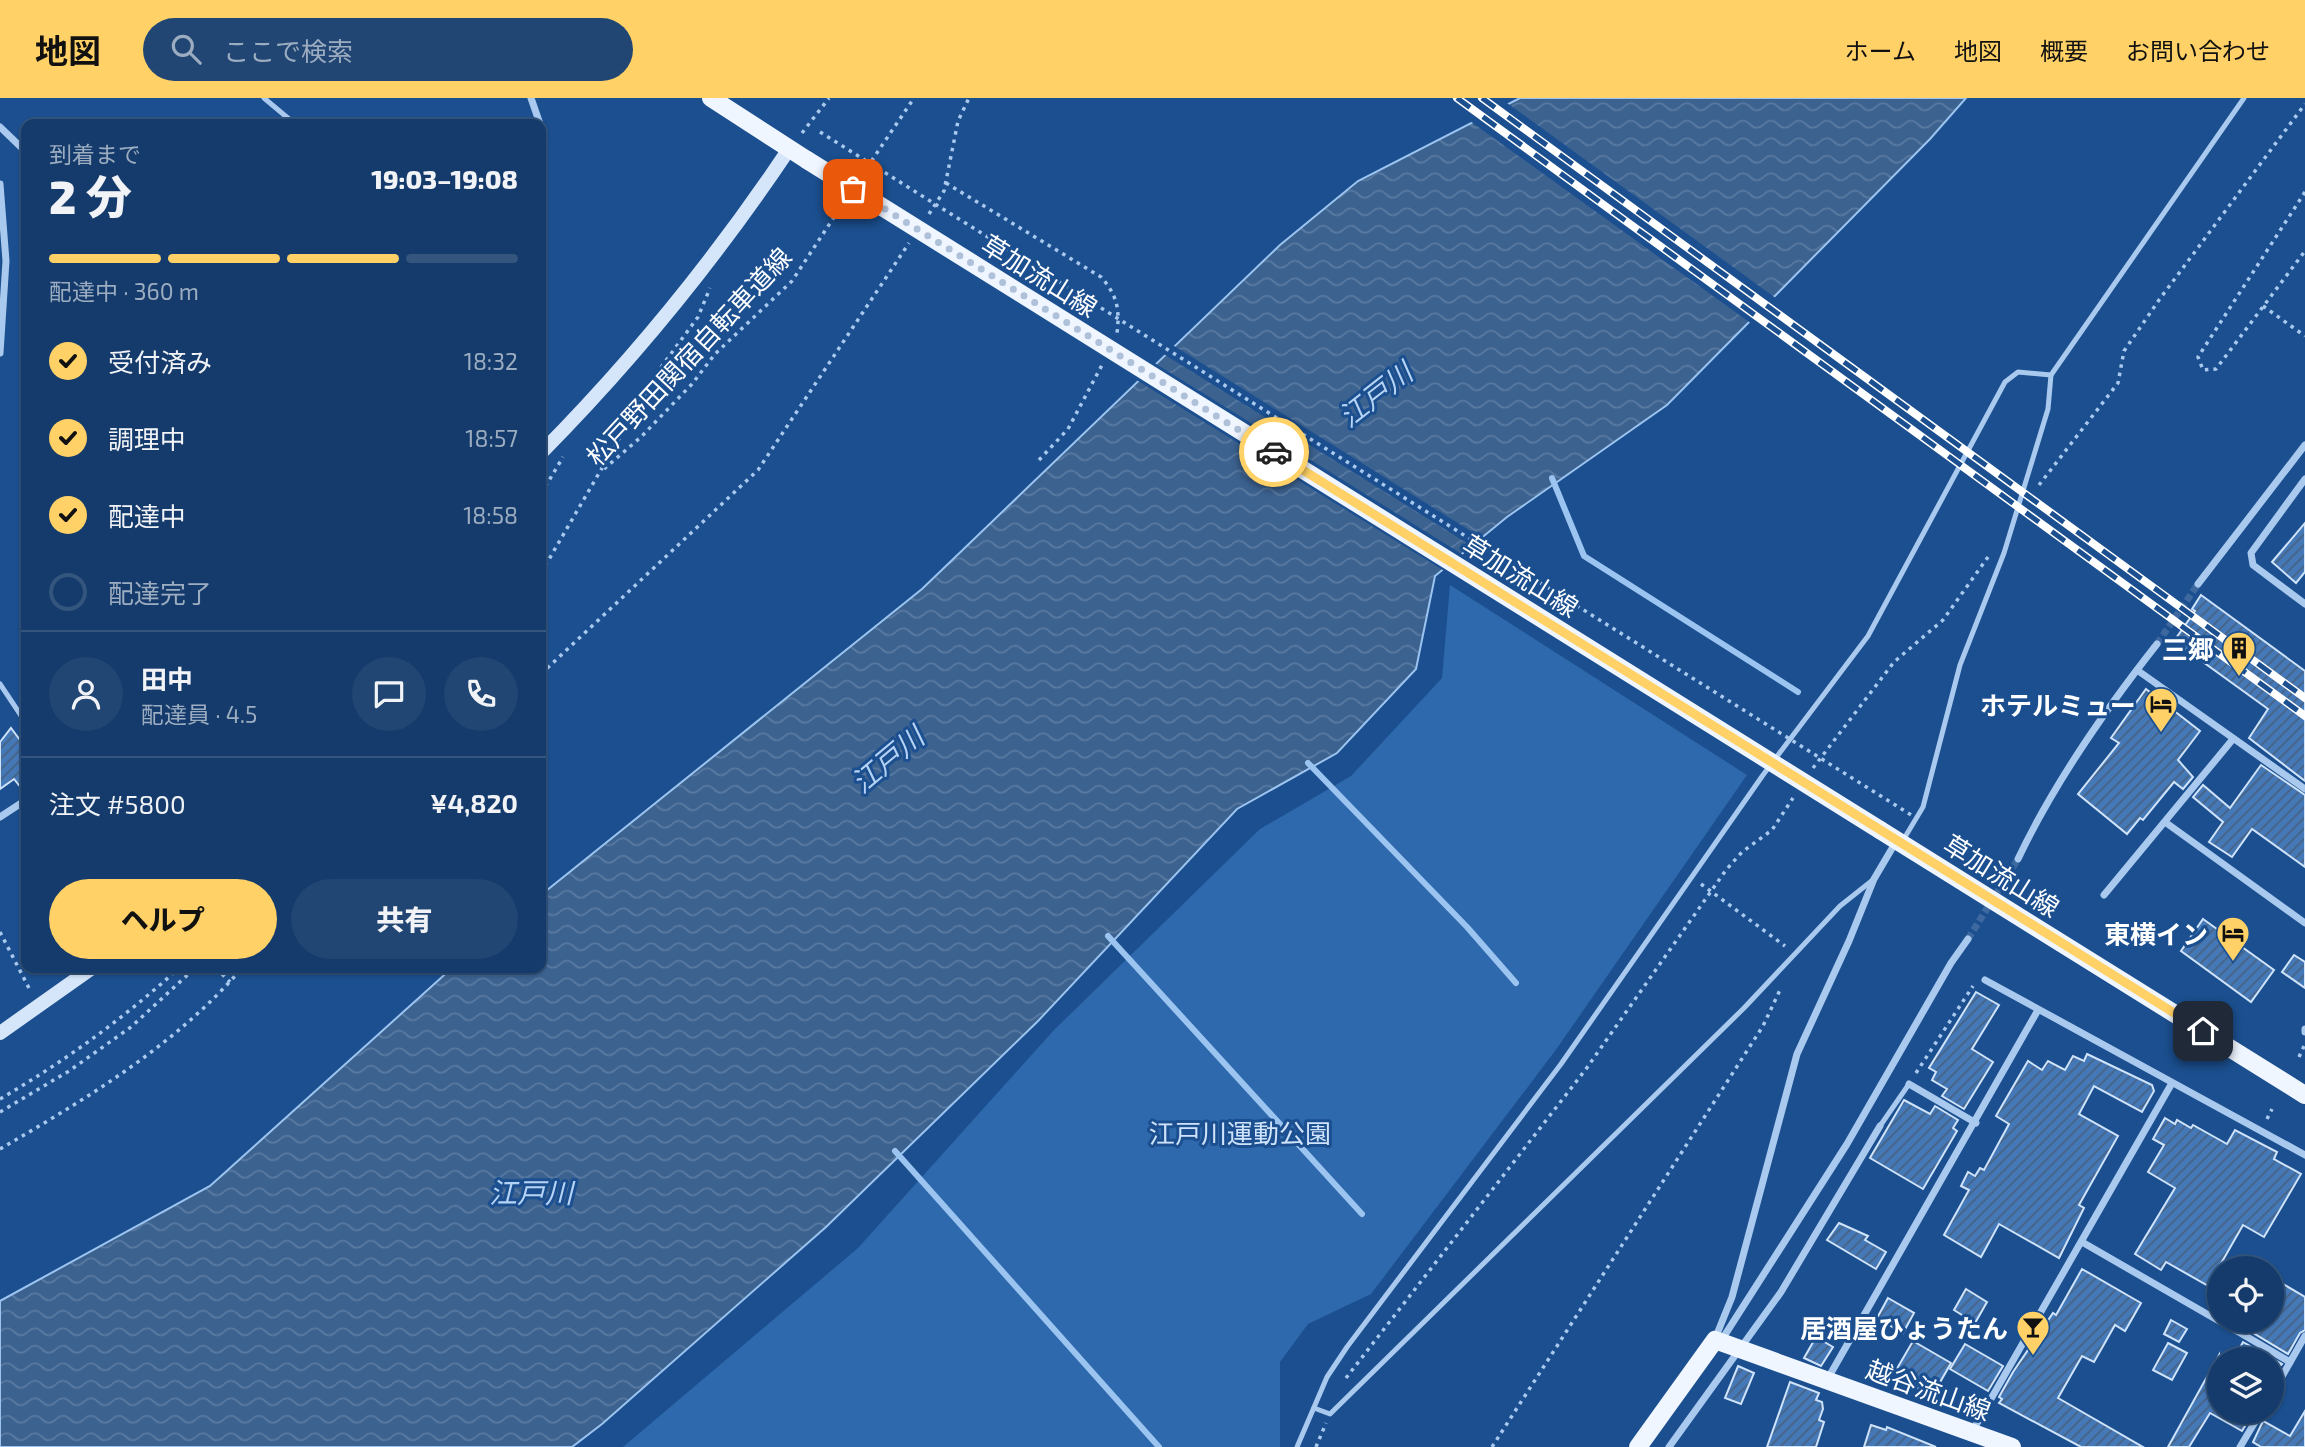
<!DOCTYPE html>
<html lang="ja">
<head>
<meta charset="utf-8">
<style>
	body { margin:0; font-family:"Exo 2","Noto Sans JP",sans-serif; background:#214673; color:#f1f3f6; height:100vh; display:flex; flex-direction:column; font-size:26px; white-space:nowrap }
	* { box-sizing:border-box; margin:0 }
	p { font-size:23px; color:#9dadc1 }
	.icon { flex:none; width:38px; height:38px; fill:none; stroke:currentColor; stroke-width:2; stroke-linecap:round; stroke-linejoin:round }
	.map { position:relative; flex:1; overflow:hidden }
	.sheet { position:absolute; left:21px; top:21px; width:525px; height:854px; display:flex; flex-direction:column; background:#143b6b; border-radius:14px; box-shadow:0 2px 5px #0004,0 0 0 2px #33557e }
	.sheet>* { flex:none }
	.tools { position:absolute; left:2207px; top:1158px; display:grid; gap:14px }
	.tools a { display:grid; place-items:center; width:77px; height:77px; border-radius:50%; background:#143b6b; box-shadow:0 2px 5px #0004,0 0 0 2px #33557e; font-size:35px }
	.pin { position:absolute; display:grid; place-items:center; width:60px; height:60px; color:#fff; margin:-30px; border-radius:14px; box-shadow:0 4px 10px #0006 }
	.courier { position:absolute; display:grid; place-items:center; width:70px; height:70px; margin:-35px; border:5px solid #ffd166; border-radius:50%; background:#fff; color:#222; box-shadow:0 2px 9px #0007 }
	.headline em { font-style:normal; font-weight:800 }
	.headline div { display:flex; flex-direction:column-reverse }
	.headline { display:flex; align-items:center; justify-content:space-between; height:119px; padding:0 28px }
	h1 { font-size:46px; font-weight:800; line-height:52px }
	.bar { display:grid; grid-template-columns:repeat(4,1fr); gap:10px 7px; align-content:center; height:84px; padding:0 28px }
	.bar i { height:9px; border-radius:5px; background:#33557e }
	.bar .selected { background:#ffd166 }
	.bar p { grid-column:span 4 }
	.line { display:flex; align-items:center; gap:18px; padding:0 28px; border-top:2px solid #33557e }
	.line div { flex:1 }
	.round { display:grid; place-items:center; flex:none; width:74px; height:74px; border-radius:37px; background:#214673 }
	ol { padding:0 28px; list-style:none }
	li { display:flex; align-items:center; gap:21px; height:77px }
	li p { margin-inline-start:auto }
	li .icon { padding:7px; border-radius:50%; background:#ffd166; color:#111; stroke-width:4 }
	li:last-child { color:#9dadc1 }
	li i { width:38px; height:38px; border:4px solid #33557e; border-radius:50% }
	.button { display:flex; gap:14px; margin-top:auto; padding:14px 28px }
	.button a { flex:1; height:80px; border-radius:42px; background:#ffd166; color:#111; font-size:28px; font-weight:800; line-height:80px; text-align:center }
	.button a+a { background:#214673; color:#f1f3f6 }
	header { display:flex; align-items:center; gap:42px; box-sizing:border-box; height:98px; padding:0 35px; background:#ffd166; color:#111 }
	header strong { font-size:33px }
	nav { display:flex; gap:38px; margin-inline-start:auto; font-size:24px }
	.search { width:490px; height:63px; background:#214673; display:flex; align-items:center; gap:18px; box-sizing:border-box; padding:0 24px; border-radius:38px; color:#9dadc1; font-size:26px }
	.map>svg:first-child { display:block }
</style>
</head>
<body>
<header>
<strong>地図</strong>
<div class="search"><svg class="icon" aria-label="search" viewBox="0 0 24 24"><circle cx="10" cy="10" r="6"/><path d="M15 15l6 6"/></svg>ここで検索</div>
<nav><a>ホーム</a><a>地図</a><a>概要</a><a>お問い合わせ</a></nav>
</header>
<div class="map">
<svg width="2305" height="1349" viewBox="0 0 2305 1349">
	<defs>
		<pattern id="water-waves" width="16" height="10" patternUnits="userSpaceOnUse" patternTransform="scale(1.75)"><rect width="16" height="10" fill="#3c6290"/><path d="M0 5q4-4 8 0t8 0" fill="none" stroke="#597aa1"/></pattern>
		<pattern id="building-hatch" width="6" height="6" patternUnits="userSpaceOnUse" patternTransform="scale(1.75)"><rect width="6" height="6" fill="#4478b7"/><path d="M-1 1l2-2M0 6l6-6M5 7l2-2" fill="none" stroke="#486282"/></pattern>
	</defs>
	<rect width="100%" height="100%" fill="#1b4f8f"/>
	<polygon fill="#2e69ad" points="1450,487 1747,677 1555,953 1371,1196 1308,1226 1280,1264 1280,1349 623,1349 858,1150 1054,932 1260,731 1351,678 1442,580"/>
	<polygon fill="url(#water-waves)" stroke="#9cc4f0" stroke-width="2" points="1520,0 1966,0 1930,41 1667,307 1507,419 1435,478 1416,571 1337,655 1237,711 1038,923 826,1129 602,1326 572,1349 0,1349 0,1203 210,1088 452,870 541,870 541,797 922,491 1280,147 1358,83"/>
	<g fill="#1b4f8f">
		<polygon points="1507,5 1777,201 1752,226 1470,23"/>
		<polygon points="1171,246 1485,442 1475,450 1162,255"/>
		<polygon points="1153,264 1465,458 1446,474 1135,281"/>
	</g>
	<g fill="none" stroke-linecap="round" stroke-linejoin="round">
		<g stroke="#9cc4f0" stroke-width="6">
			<polyline points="1552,380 1584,458 1798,594"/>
			<polyline points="1308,665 1467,829 1516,885"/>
			<polyline points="1108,838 1362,1116"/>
			<polyline points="895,1053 1159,1349"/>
		</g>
	</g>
	<g fill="url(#building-hatch)" stroke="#cfe3fa" stroke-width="2">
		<polygon points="2305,425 2305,474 2296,485 2272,464"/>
		<polygon points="2201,497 2305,573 2305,683 2249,640 2268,611 2174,543 2195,513 2192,511"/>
		<polygon points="2146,591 2200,633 2178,662 2193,679 2183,691 2174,684 2143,722 2140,720 2127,736 2078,696 2119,645 2111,640"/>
		<polygon points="11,630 26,650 26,696 14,681 0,691 0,644"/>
		<polygon points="2261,667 2305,697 2305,769 2252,731 2232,759 2209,744 2223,724 2193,699 2203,687 2230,710"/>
		<polygon points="2203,821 2274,872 2251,904 2181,853"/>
		<polygon points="2294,857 2305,864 2305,890 2282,874"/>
		<polygon points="1976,894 1999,907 1972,951 1993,964 1964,1011 1942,998 1947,991 1932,982 1936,974 1929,970"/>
		<polygon points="2087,956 2152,987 2154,993 2142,1014 2094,988 2079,1016 2118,1038 2079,1107 2084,1110 2059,1160 1999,1126 1981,1159 1944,1137 1969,1092 1961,1088 1968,1074 1975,1078 1980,1070 1984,1072 2009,1026 1996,1018 2028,963 2042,972 2048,963 2065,972 2073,958 2084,963"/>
		<polygon points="1904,1002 1930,1016 1935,1008 1958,1022 1953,1030 1957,1033 1923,1091 1870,1060"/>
		<polygon points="2165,1020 2175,1026 2177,1022 2191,1030 2193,1027 2227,1046 2235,1032 2277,1054 2274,1061 2301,1076 2264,1139 2243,1127 2219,1169 2219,1194 2166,1164 2161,1172 2135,1156 2175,1090 2148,1074 2164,1047 2153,1041"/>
		<polygon points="1839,1125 1868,1138 1865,1142 1886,1154 1876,1171 1827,1142"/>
		<polygon points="2082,1171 2141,1205 2125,1233 2115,1227 2094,1264 2082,1258 2058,1300 2143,1349 2081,1349 1999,1305 2002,1301 1999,1299 2013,1274 2053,1215 2056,1217"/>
		<polygon points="2278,1183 2305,1199 2305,1232 2300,1235 2288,1256 2250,1233 2255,1223 2272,1223 2272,1194"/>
		<polygon points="1966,1191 1987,1204 1975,1225 1954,1212"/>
		<polygon points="1888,1200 1914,1215 1903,1235 1877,1220"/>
		<polygon points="2171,1222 2187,1231 2179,1244 2164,1236"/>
		<polygon points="1816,1239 1833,1249 1821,1268 1804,1260"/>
		<polygon points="1913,1243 1951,1265 1931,1300 1895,1274"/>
		<polygon points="2243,1244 2282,1266 2281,1267 2272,1262 2233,1262"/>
		<polygon points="2168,1245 2187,1255 2172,1282 2153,1272"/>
		<polygon points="1965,1246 2003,1268 1988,1293 1950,1271"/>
		<polygon points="2219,1257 2219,1314 2252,1317 2242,1333 2210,1315 2189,1349 2168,1349"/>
		<polygon points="1738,1268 1754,1275 1741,1306 1725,1300"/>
		<polygon points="1790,1284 1819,1295 1816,1302 1822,1304 1823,1311 1819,1322 1824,1324 1816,1349 1767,1349"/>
		<polygon points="2305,1313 2305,1349 2261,1349 2253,1344 2263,1323 2290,1338"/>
		<polygon points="1871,1327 1886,1332 1887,1329 1936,1349 1864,1349"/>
	</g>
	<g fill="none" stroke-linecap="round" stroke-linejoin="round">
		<g stroke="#3d69a0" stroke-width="7" stroke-dasharray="7 3.5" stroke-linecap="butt">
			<polyline points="2157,546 2198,486"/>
			<polyline points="1968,841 2018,761"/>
		</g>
		<g stroke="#a9c9ee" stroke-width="3.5" stroke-dasharray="3.5 5" stroke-linecap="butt">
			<polyline points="802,35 829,0"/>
			<polyline points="862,77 914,0"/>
			<path d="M946,85L1101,179C1117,197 1120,211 1117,235"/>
			<polyline points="2305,94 2198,259 2203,272 2216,271 2305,153"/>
			<polyline points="929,116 944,93 958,23 969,0"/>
			<polyline points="2263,208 2305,238"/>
			<polyline points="1039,362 1068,331 1102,267"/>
			<polyline points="604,371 641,339 692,286 715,256 792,183 842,107"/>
			<polyline points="2039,387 2118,285 2124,253 2159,202 2305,6"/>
			<polyline points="541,396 563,359"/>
			<polyline points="541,475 659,272 698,219 710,190"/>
			<polyline points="541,576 758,372 909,145"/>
			<polyline points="1813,670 1894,564 1943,522 1988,459"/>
			<polyline points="1701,786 1785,848"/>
			<polyline points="0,834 31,894"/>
			<polyline points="216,870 230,884"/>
			<polyline points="2299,959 2305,946"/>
			<polyline points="1916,975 1973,888"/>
			<path d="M0,1001C65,963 123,921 179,870"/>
			<polyline points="0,1014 69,973 131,929 195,870"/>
			<polyline points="2267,1021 2272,1011"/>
			<path d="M0,1051C86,1001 176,947 242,870"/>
			<polyline points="1346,1280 1586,971 1726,772 1742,754 1772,732 1793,700"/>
			<polyline points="1316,1349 1326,1325"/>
			<polyline points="1492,1349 1763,928 1780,892"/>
		</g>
		<g stroke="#a9c9ee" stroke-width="5">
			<polyline points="264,0 295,26"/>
			<polyline points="0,586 26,625"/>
			<polyline points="1902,744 1923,709 1960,567 2004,455 2048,311 2051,277 2244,0"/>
			<polyline points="1880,1028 1909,986"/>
			<polyline points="1314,1310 1330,1316 1744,910 1840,808 1874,781"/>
			<polyline points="1297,1349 1327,1279 1347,1249 1561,966 1763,677 1868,538 2005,284 2018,274 2051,277"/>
		</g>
		<g stroke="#a9c9ee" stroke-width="7">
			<polyline points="531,0 540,26"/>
			<polyline points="541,28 541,73"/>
			<polyline points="0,29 26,54"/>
			<polyline points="0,86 6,163 0,255"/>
			<polyline points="2305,381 2251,455 2253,467 2305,506"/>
			<polyline points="2198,486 2305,347"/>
			<polyline points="2137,572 2305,691"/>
			<polyline points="0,719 26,702"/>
			<polyline points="2165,724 2305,825"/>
			<path d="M2018,761C2054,685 2105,612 2157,546"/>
			<polyline points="2104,797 2233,641"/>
			<polyline points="1985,882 2305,1057"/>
			<polyline points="2305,931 2305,934"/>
			<polyline points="1909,986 1976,1025"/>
			<polyline points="2082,1144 2219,1223"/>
			<polyline points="2220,1223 2290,1264"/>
			<polyline points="1715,1241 1732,1199 1797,956 1849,843 1874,781 1897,742"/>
			<polyline points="1721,1243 1847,1046 1951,865 1968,841"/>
			<polyline points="1827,1282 2038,912"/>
			<polyline points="2272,1296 2305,1238"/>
			<polyline points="1972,1334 2172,985"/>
			<polyline points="1669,1349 1781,1194 1880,1028"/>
			<polyline points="2240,1349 2261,1314"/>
		</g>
		<g stroke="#d6e6fa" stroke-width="14">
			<path d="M541,355C634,261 716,160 789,51"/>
			<polyline points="0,935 92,870"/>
		</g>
		<g stroke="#f0f6ff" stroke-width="18">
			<polyline points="711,0 807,62"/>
			<polyline points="1880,732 2305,997"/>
			<polyline points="1638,1349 1715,1242 2012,1349"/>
		</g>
		<defs>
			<g id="rail">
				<polyline points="1457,0 2305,618"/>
				<polyline points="1482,0 2305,600"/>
			</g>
		</defs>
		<use href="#rail" stroke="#fff" stroke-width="8"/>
		<use href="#rail" stroke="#1b4f8f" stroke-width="5" stroke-dasharray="16" stroke-linecap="butt"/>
		<polyline stroke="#a9c9ee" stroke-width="3.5" stroke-dasharray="3.5 5" stroke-linecap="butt" points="820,34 1916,720"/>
		<polyline stroke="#f0f6ff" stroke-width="18" points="807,62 1880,732"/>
	</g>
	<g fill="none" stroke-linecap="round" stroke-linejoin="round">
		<polyline stroke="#afc1d8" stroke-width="7" stroke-dasharray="0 12.6" points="853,91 1274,354"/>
		<polyline stroke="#ffd166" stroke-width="9" points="1274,354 2203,933"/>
	</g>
	<defs>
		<symbol id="building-pin" viewBox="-11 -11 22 30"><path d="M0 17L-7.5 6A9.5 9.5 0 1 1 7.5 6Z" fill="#ffd166" stroke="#1b4f8f"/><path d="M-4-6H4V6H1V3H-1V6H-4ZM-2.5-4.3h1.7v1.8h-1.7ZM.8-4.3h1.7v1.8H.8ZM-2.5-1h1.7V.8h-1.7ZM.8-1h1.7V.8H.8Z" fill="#111"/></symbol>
		<symbol id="hotel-pin" viewBox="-11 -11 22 30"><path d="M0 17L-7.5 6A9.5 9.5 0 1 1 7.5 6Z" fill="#ffd166" stroke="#1b4f8f"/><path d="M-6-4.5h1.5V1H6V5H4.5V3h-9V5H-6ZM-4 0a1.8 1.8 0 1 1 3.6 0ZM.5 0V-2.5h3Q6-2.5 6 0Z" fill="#111"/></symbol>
		<symbol id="bar-pin" viewBox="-11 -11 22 30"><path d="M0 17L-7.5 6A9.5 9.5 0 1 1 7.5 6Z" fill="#ffd166" stroke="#1b4f8f"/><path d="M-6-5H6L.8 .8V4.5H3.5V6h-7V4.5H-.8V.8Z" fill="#111"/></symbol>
	</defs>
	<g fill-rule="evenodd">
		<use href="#building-pin" x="2220" y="531" width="38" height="52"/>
		<use href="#hotel-pin" x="2142" y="587" width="38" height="52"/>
		<use href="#hotel-pin" x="2214" y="816" width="38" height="52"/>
		<use href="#bar-pin" x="2014" y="1210" width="38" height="52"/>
	</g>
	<g text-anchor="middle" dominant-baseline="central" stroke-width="6" stroke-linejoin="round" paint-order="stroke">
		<g font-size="26" fill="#fff" stroke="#1b4f8f">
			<text transform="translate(1040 177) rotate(32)">草加流山線</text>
			<text transform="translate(688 258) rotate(-47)">松戸野田関宿自転車道線</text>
			<text transform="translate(1521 477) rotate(32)">草加流山線</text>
			<text transform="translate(2002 777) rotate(32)">草加流山線</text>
			<text transform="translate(1929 1291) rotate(20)">越谷流山線</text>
		</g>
		<g font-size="26" font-weight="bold" fill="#fff" stroke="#1b4f8f" text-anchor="end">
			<text x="2214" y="550">三郷</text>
			<text x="2136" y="606">ホテルミュー</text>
			<text x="2208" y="835">東横イン</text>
			<text x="2008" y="1229">居酒屋ひょうたん</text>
		</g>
		<g font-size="26" fill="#cfe3fa" stroke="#1b4f8f">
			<text x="1240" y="1034">江戸川運動公園</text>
		</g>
		<g font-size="28" font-style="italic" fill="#b5d3f5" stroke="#1b4f8f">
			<text transform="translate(1375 296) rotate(-38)">江戸川</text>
			<text transform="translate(887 661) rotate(-40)">江戸川</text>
			<text x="531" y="1094">江戸川</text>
		</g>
	</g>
</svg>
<div class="tools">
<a><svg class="icon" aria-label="locate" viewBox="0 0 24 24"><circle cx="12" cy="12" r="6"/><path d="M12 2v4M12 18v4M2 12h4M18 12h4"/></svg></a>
<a><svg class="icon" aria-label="layers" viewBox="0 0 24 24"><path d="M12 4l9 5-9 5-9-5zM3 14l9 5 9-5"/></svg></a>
</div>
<div class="pin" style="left:853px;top:91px;background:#ea580c"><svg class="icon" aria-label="bag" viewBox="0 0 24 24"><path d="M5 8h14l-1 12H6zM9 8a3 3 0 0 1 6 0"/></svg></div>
<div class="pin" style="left:2203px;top:933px;background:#1f2937"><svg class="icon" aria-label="home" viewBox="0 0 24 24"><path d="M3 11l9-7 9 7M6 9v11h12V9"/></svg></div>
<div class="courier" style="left:1274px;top:354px"><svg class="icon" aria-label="car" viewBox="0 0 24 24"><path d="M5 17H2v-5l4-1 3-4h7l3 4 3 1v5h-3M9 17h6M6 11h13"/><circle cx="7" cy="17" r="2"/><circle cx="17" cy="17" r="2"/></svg></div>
<section class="sheet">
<div class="headline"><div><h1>2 分</h1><p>到着まで</p></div><em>19:03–19:08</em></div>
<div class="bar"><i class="selected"></i><i class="selected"></i><i class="selected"></i><i></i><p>配達中 · 360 m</p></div>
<ol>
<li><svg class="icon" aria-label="check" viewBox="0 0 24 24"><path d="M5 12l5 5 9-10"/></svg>受付済み<p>18:32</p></li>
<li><svg class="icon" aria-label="check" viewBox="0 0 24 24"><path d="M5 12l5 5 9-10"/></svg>調理中<p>18:57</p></li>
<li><svg class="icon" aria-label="check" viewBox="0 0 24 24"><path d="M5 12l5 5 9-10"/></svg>配達中<p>18:58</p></li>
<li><i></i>配達完了</li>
</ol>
<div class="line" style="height:126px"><a class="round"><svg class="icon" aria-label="person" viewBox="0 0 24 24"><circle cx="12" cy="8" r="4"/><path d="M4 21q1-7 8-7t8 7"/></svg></a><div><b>田中</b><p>配達員 · 4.5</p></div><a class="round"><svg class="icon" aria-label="chat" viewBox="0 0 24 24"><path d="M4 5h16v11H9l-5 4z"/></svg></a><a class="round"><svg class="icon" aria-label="phone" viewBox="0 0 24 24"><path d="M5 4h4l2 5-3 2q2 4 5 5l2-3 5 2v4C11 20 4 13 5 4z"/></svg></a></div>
<div class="line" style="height:91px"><div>注文 #5800</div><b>¥4,820</b></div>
<div class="button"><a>ヘルプ</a><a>共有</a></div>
</section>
</div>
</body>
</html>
